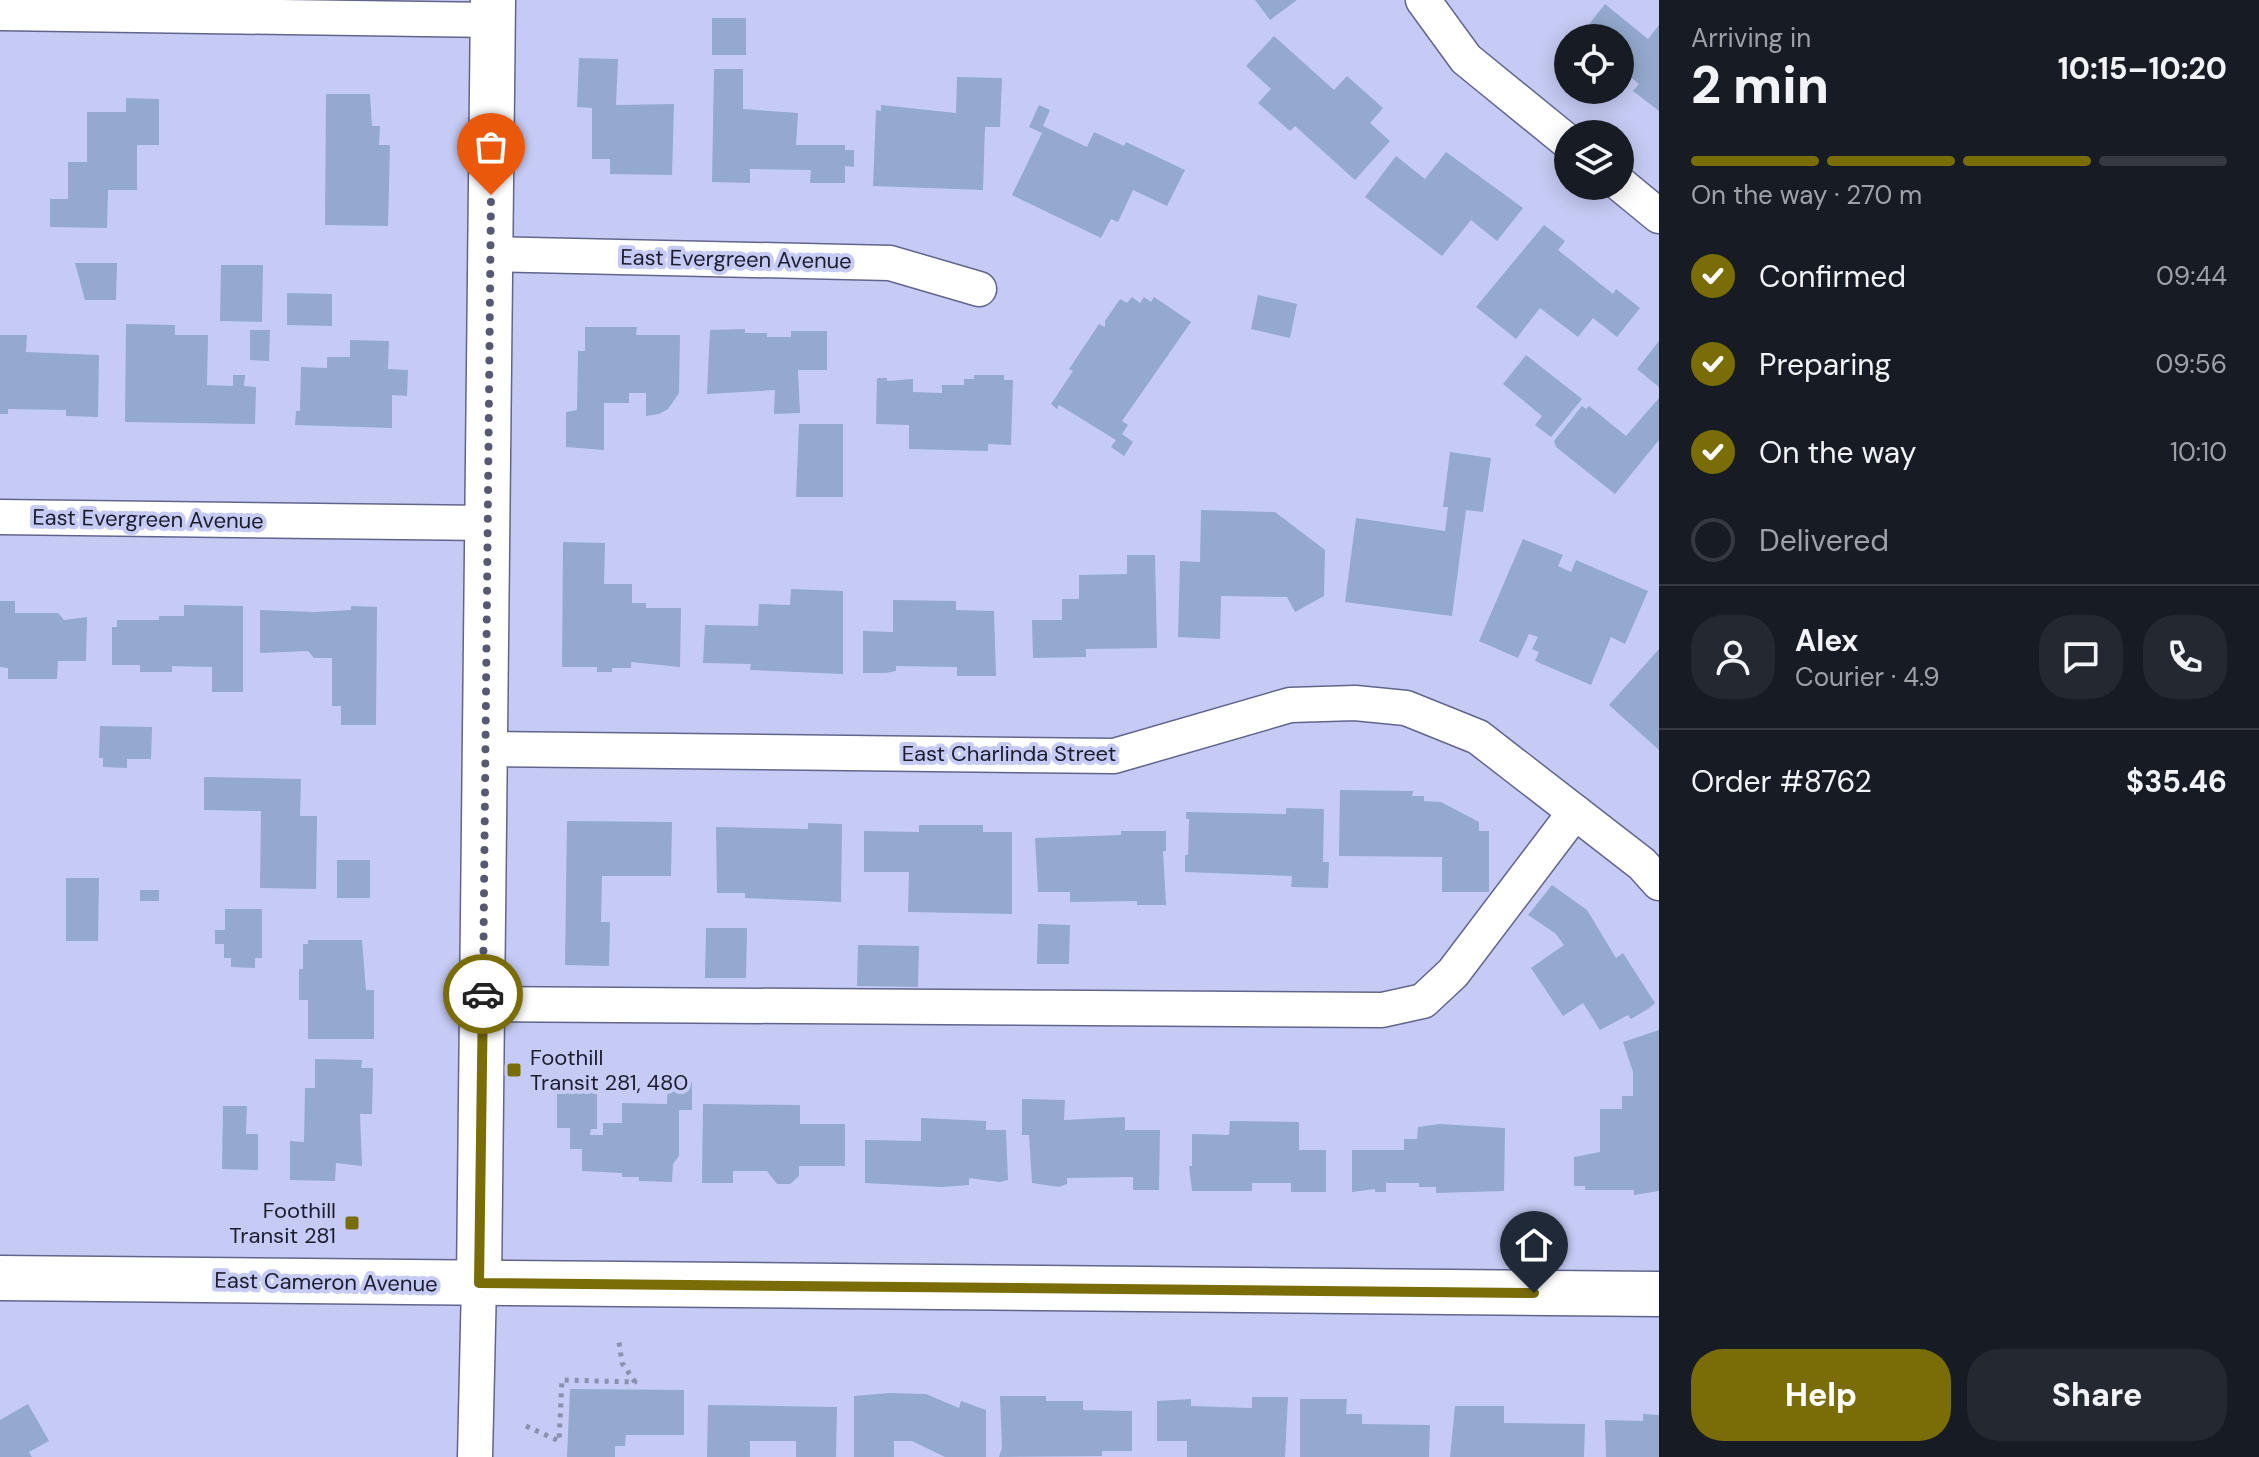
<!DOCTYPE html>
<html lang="en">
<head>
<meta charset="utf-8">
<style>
	body { margin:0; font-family:"DM Sans",sans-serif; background:#242831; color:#f1f3f6; height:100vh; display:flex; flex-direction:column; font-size:30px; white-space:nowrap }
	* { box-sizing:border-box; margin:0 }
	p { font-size:26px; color:#9ea1a6 }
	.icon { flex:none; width:44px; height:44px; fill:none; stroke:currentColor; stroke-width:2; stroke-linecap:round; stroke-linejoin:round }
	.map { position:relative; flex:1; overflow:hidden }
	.details { display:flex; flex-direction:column; background:#171b24; width:600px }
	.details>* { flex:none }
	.controls { position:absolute; left:1554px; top:24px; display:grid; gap:16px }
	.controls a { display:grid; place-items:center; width:80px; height:80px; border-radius:50%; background:#171b24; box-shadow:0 4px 20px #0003; font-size:40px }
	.pin { position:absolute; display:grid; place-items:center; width:68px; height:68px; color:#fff; margin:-82px -34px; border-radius:50% 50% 50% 0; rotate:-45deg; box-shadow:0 0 8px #0007 }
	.pin .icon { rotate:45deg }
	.courier { position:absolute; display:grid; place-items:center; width:80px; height:80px; margin:-40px; border:6px solid #7a6d08; border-radius:50%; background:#fff; color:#222; box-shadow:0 2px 10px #0007 }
	.headline em { font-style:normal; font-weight:800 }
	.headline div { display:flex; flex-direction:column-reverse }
	.headline { display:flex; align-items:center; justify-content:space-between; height:136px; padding:0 32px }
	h1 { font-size:52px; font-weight:800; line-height:60px }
	.bar { display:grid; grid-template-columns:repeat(4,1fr); gap:12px 8px; align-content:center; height:96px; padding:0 32px }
	.bar i { height:10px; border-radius:6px; background:#363941 }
	.bar .current { background:#7a6d08 }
	.bar p { grid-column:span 4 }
	.line { display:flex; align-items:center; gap:20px; padding:0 32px; border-top:2px solid #363941 }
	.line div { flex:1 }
	.round { display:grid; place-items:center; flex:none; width:84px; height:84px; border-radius:32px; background:#242831 }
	ol { padding:0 32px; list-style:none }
	li { display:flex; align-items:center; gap:24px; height:88px }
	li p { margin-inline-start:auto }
	li .icon { padding:8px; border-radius:50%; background:#7a6d08; color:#fff; stroke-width:4 }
	li:last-child { color:#9ea1a6 }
	li i { width:44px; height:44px; border:4px solid #363941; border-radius:50% }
	.cta { display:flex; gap:16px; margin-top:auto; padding:16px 32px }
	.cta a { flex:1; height:92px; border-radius:32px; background:#7a6d08; color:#fff; font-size:32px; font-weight:800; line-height:92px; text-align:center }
	.cta a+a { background:#242831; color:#f1f3f6 }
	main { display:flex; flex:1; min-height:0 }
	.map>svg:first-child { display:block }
</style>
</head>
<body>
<main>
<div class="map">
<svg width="1659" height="1457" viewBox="0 0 1659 1457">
	<rect width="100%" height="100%" fill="#c6cbf5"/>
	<g fill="#93a9ce">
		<polygon points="1255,0 1297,0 1270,20"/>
		<polygon points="1605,4 1648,39 1659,25 1659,111 1633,91 1639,84 1620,68 1620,38 1579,37"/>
		<rect x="712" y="18" width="34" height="37"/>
		<polygon points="1274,36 1334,90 1347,76 1383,108 1370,123 1390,141 1355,180 1295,126 1290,131 1258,103 1271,89 1246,66"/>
		<polygon points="579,58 618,59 616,105 674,104 672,175 610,174 610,159 592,159 592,108 577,107"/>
		<polygon points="714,69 743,69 743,109 798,113 796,145 845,145 845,150 854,150 854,167 845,166 845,183 810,183 811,170 750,169 750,183 712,182"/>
		<polygon points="957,77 1002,78 1000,127 985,127 983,190 873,186 876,110 881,111 881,105 956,113"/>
		<polygon points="326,94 370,94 372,126 380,126 379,145 390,145 388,226 325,225"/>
		<polygon points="126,98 159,99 159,145 137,145 137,190 108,190 107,228 50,227 50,199 68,199 68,162 87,162 87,112 126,112"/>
		<polygon points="1039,105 1050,110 1043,126 1087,147 1094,132 1124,146 1126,142 1185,170 1167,206 1133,190 1118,222 1111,219 1101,238 1012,195 1042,133 1029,127"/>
		<polygon points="1446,152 1523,208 1497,241 1471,220 1442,256 1365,197 1396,156 1425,179"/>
		<polygon points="1544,225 1565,241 1558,250 1613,294 1616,289 1640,308 1617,337 1593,318 1578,337 1540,308 1516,339 1476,307"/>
		<polygon points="75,263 117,263 116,300 85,300"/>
		<polygon points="221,265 263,265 262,322 220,321"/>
		<polygon points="287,293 332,294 332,326 287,325"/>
		<polygon points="1258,295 1297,304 1290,338 1251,329"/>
		<polygon points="1132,297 1140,303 1144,297 1151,302 1154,297 1191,322 1122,421 1128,425 1122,434 1133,442 1124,456 1111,447 1116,440 1059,405 1057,409 1051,404 1073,371 1069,369 1099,324 1105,327 1105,321 1120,299 1127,303"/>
		<polygon points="126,324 175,325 175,335 208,335 207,385 233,386 233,375 245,375 244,386 256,387 255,424 125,422"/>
		<polygon points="585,327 637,327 636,335 680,335 679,393 668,409 659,414 646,416 646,393 629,393 629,403 604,403 604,450 566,447 566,412 577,410 578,351 585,351"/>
		<polygon points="745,329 745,333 767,333 767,337 791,337 791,331 827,331 827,370 798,370 800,413 774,414 775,390 707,394 710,330"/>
		<polygon points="250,330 270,330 269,361 250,360"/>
		<polygon points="0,335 27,335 26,352 99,355 98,417 66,416 66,410 8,409 8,414 0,414"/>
		<polygon points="350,340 389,341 388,369 408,370 407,396 392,395 392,428 295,425 296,411 300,411 301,367 327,368 327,357 350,357"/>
		<polygon points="1659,341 1659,387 1637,369"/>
		<polygon points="1526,355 1582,399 1551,437 1535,425 1542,416 1503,384"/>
		<polygon points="974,375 1004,375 1004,380 1013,380 1011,445 988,444 988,451 909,449 909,425 876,424 877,378 887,378 887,381 913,379 913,392 942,393 942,385 964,385 964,379 974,379"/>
		<polygon points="1659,398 1659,440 1615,494 1556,447 1554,441 1582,406 1586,409 1589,406 1626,436"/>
		<polygon points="799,424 843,424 843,497 796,497"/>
		<polygon points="1450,452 1491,458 1483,512 1466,510 1452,616 1345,602 1356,518 1445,531 1448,507 1443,507"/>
		<polygon points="1201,510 1275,512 1325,550 1324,596 1295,612 1287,597 1221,596 1220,639 1178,637 1180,561 1200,562"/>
		<polygon points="1523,539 1563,555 1558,566 1571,572 1576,560 1648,591 1625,644 1611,637 1591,685 1535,661 1539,652 1532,649 1538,637 1529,634 1518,658 1479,641"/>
		<polygon points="563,542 605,543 604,584 632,584 632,603 646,603 646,608 681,608 680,667 631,662 631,668 612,668 612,672 597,672 597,667 562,667"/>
		<polygon points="1127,555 1155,555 1157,648 1086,649 1086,657 1033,658 1032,620 1062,620 1062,599 1079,599 1079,575 1127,574"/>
		<polygon points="791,589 843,591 843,674 750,670 751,664 703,663 705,625 758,626 759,604 790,605"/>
		<polygon points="893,600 956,601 956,610 994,611 996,676 957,676 957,667 896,666 896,671 886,673 863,673 863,631 893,632"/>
		<polygon points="0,601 15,601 15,613 58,613 64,620 87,617 86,661 58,661 57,679 8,679 8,668 0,667"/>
		<polygon points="184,605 243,606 243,692 212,692 212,667 172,666 172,672 140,672 140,665 112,665 112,627 117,627 117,620 159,620 159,616 184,616"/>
		<polygon points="351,606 377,607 376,725 341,725 341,706 332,706 332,658 314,658 308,651 260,653 260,610 314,612 351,610"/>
		<polygon points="1659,649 1659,750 1609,705"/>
		<polygon points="100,726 152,727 151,759 127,759 127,768 103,767 103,758 99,758"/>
		<polygon points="204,777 301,779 300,816 317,816 316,889 260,888 261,811 204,810"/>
		<polygon points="1340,790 1413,791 1412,796 1424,796 1424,801 1441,802 1479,822 1479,831 1489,831 1489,892 1442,892 1442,857 1339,856"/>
		<polygon points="1286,808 1324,809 1323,862 1329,862 1328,888 1291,887 1292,876 1185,872 1185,855 1188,855 1189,819 1186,819 1186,812 1286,814"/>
		<polygon points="567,821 672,822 671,876 602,876 601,922 610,922 609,966 565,965"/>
		<polygon points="808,823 842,824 841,902 745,898 745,893 717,893 716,827 808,829"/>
		<polygon points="919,825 983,825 983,832 1012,832 1012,914 908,912 909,872 864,872 864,831 919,832"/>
		<polygon points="1121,831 1166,831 1166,851 1163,851 1166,905 1137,905 1137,901 1070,902 1070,892 1038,892 1035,838 1121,835"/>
		<rect x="337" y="860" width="33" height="38"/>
		<polygon points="66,878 99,878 98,941 66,941"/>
		<polygon points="1552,885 1587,910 1616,958 1623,953 1655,1003 1648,1009 1631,1019 1628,1015 1600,1030 1583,1003 1563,1016 1531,968 1564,945 1555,933 1528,915"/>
		<rect x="140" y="890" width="19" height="11"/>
		<polygon points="225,909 262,909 262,958 255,958 255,968 231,967 231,958 224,958 224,944 215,944 215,930 225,930"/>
		<polygon points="1038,924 1070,925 1069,964 1037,964"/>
		<polygon points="706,928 747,928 746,978 705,978"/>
		<polygon points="308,940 362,940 366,990 374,990 374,1039 308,1039 308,1000 299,1000 299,969 303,969 303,944 308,944"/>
		<polygon points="858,945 919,946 918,987 857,986"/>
		<polygon points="1659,1030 1659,1191 1634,1195 1634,1190 1585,1190 1585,1186 1574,1186 1574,1157 1600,1152 1600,1109 1622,1109 1622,1096 1633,1096 1633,1072 1623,1042"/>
		<polygon points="315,1059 362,1060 361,1068 373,1068 372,1114 360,1114 362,1166 336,1163 335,1181 290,1180 290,1141 304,1142 305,1088 315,1088"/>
		<polygon points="668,1082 692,1082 692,1110 679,1110 679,1156 673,1164 672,1182 639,1181 639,1177 622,1177 622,1173 582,1171 582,1149 570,1149 570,1128 557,1128 557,1093 597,1093 597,1129 591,1129 590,1135 603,1135 603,1123 622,1123 622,1103 667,1104"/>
		<polygon points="1022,1099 1065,1100 1064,1120 1125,1117 1125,1130 1160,1130 1159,1190 1133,1190 1133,1177 1067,1178 1067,1184 1059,1187 1032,1183 1029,1135 1022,1135"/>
		<polygon points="703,1104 800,1105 800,1124 845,1124 845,1166 799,1166 799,1176 790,1184 777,1184 767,1171 733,1171 733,1183 702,1183"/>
		<polygon points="223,1106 247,1106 246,1134 258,1134 258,1170 222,1169"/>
		<polygon points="921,1118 986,1121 986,1130 1006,1130 1008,1180 1000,1182 969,1178 969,1185 942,1187 865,1183 865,1140 921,1141"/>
		<polygon points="1230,1121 1299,1122 1299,1150 1326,1150 1326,1192 1291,1192 1291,1183 1252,1183 1252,1191 1192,1191 1189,1166 1192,1166 1192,1134 1229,1135"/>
		<polygon points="1440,1124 1505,1128 1504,1191 1436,1193 1436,1187 1419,1187 1419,1183 1386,1183 1386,1192 1375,1192 1375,1189 1352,1192 1352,1150 1404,1150 1404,1139 1417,1139 1418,1127"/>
		<polygon points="570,1389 684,1390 684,1435 626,1435 625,1446 615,1446 615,1457 567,1457"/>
		<polygon points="890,1393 926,1394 959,1408 961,1401 986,1410 986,1457 945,1457 912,1441 894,1441 894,1457 854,1457 854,1396"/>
		<polygon points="1000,1396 1046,1396 1046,1401 1083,1401 1083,1410 1132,1411 1132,1451 1102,1451 1102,1456 999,1457 1002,1448"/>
		<polygon points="1252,1397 1288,1397 1285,1457 1187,1457 1187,1441 1157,1441 1157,1401 1191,1399 1191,1406 1252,1408"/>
		<polygon points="1300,1399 1347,1399 1346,1414 1362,1414 1362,1424 1430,1425 1429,1457 1300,1457"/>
		<polygon points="28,1404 49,1441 29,1452 32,1457 0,1457 0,1420"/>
		<polygon points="708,1405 837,1407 836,1457 796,1457 796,1441 750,1441 750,1457 707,1457"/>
		<polygon points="1455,1406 1504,1406 1504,1423 1585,1424 1584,1457 1450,1457"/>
		<polygon points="1643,1414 1659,1415 1659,1457 1606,1457 1605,1420 1643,1421"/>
	</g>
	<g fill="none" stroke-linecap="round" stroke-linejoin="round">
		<defs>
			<g id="minor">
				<polyline points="1423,0 1466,59 1568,142"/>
				<polyline points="0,13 492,20"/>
				<polyline points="1620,184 1659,216"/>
				<polyline points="490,254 890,263 979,289"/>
				<polyline points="0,517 487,523"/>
				<polyline points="486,749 1114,756 1290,705 1355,703 1406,708 1478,737 1642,864 1659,883"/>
				<polyline points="483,1004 1382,1010 1423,1001 1453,973 1575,812"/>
				<polyline points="475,1457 479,1283"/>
			</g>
			<g id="major">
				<polyline points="0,1278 1659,1294"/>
				<polyline points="479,1283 493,0"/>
			</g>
		</defs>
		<use href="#minor" stroke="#62658b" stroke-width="37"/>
		<use href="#major" stroke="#62658b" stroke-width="47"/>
		<polyline stroke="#8b8fb0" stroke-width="5" stroke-dasharray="4 6" stroke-linecap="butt" points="526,1426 559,1441 562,1380 635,1382 622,1363 619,1342"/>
		<use href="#minor" stroke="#fff" stroke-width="34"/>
		<use href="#major" stroke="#fff" stroke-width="44"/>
	</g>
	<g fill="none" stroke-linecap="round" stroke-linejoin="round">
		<polyline stroke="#575972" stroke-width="8" stroke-dasharray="0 14.4" points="483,994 491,195"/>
		<polyline stroke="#7a6d08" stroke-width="10" points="483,994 479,1283 1534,1293"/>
	</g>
	<g fill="#7a6d08" stroke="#c6cbf5" stroke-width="3">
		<rect x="506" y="1062" width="16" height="16" rx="4"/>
		<rect x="344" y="1215" width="16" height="16" rx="4"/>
	</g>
	<g text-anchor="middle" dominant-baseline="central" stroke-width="8" stroke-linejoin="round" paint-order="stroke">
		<g font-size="22" fill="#1b1c2c" stroke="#c6cbf5">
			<text transform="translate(736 259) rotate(1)">East Evergreen Avenue</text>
			<text transform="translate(148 519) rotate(1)">East Evergreen Avenue</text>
			<text x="1009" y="753">East Charlinda Street</text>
			<text transform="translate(326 1282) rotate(1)">East Cameron Avenue</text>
		</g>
		<g font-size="22" fill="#1b1c2c" stroke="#c6cbf5" text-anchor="start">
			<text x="530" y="1057">Foothill<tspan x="530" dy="25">Transit 281, 480</tspan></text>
			<text x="336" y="1210" text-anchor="end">Foothill<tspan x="336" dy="25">Transit 281</tspan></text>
		</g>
	</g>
</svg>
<div class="controls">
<a><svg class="icon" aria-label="locate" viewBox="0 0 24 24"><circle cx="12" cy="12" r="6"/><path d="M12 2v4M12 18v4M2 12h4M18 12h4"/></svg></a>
<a><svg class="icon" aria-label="layers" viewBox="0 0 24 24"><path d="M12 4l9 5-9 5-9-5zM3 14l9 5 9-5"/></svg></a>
</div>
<div class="pin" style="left:491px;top:195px;background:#ea580c"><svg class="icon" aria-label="bag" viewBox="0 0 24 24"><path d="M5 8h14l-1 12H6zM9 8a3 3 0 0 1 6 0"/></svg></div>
<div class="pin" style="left:1534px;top:1293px;background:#1f2937"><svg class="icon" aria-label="home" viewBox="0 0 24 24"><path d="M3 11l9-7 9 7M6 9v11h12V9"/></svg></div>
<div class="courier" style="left:483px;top:994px"><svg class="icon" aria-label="car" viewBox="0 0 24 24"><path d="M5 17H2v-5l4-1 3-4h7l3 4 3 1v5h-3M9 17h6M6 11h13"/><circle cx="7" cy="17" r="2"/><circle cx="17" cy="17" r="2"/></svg></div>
</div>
<section class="details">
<div class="headline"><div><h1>2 min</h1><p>Arriving in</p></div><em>10:15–10:20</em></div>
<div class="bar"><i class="current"></i><i class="current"></i><i class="current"></i><i></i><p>On the way · 270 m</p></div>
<ol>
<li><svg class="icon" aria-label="check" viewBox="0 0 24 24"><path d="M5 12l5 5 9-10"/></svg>Confirmed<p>09:44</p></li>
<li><svg class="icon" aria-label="check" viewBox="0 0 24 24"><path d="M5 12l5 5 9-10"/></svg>Preparing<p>09:56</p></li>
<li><svg class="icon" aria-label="check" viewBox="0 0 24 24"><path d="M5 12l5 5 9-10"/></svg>On the way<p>10:10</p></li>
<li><i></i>Delivered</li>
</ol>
<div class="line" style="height:144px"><a class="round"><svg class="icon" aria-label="person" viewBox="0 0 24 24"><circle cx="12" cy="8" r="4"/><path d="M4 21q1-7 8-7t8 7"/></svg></a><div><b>Alex</b><p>Courier · 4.9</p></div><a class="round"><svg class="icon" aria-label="chat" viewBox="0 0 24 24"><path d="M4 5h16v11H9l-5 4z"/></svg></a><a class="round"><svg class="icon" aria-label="phone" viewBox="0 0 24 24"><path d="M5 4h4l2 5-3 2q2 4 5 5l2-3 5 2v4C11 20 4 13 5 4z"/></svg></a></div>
<div class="line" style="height:104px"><div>Order #8762</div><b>$35.46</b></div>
<div class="cta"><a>Help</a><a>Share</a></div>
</section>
</main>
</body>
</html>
